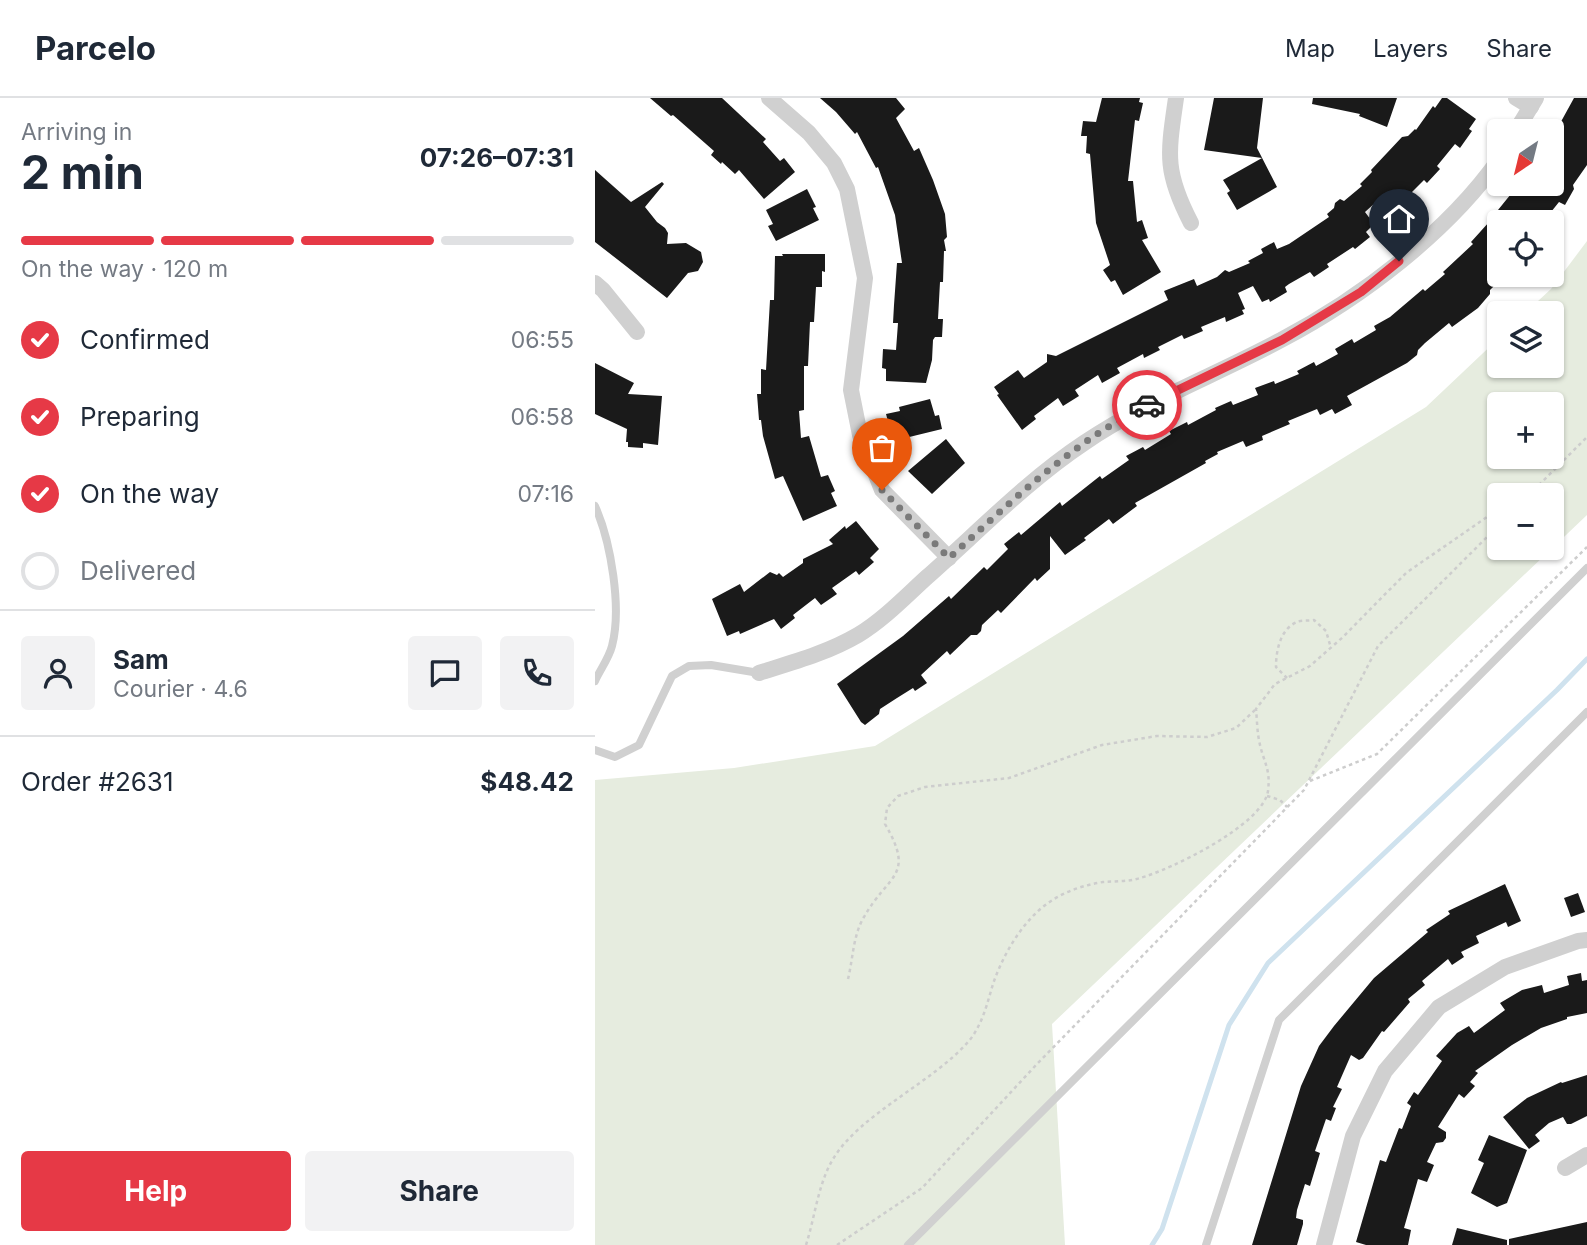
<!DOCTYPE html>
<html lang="en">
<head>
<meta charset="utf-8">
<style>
	body { margin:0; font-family:Inter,sans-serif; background:#f2f2f3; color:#1f2937; height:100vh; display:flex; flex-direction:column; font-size:26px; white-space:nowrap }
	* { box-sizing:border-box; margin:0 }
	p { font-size:23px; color:#747a83 }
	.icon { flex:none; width:38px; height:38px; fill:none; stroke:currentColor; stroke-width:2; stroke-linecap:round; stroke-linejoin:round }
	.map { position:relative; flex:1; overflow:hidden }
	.panel { display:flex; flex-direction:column; background:#fff; width:595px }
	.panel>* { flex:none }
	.needle { width:46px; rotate:215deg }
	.tools { position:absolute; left:892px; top:21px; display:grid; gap:14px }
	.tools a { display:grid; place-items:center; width:77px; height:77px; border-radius:7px; background:#fff; box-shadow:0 2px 5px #0004; font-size:35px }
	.pin { position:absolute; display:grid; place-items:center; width:60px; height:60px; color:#fff; margin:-72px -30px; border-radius:50% 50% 50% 0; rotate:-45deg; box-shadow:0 0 7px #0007 }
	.pin .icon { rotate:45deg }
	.courier { position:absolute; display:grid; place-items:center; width:70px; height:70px; margin:-35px; border:5px solid #e63946; border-radius:50%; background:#fff; color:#222; box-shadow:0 2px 9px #0007 }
	.headline em { font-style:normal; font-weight:700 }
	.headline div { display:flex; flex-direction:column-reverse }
	.headline { display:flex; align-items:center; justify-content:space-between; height:119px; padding:0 21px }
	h1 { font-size:46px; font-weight:700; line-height:52px }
	.bar { display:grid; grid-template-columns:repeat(4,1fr); gap:10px 7px; align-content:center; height:84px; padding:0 21px }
	.bar i { height:9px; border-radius:5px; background:#e0e1e3 }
	.bar .on { background:#e63946 }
	.bar p { grid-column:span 4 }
	.line { display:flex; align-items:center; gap:18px; padding:0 21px; border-top:2px solid #e0e1e3 }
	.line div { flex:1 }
	.round { display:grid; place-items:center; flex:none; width:74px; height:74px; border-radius:7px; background:#f2f2f3 }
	ol { padding:0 21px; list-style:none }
	li { display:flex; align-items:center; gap:21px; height:77px }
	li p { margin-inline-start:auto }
	li .icon { padding:7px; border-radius:50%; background:#e63946; color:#fff; stroke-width:4 }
	li:last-child { color:#747a83 }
	li i { width:38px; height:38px; border:4px solid #e0e1e3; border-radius:50% }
	.action { display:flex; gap:14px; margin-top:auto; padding:14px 21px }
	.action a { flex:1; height:80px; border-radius:7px; background:#e63946; color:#fff; font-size:28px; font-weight:700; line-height:80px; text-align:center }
	.action a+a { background:#f2f2f3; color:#1f2937 }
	header { display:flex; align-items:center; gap:42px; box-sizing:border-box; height:98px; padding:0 35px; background:#fff; border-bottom:2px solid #e0e1e3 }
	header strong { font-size:33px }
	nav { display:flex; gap:38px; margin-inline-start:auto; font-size:24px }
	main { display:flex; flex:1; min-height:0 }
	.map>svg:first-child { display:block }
</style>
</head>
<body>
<header>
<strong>Parcelo</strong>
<nav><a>Map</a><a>Layers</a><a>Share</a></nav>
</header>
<main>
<section class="panel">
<div class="headline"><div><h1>2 min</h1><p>Arriving in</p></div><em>07:26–07:31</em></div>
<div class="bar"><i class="on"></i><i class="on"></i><i class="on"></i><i></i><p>On the way · 120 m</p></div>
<ol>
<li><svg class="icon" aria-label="check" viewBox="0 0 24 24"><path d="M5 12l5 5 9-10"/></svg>Confirmed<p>06:55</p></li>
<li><svg class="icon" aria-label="check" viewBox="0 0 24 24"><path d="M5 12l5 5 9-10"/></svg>Preparing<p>06:58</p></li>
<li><svg class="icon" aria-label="check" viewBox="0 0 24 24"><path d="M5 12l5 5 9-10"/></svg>On the way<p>07:16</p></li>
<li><i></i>Delivered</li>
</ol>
<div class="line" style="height:126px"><a class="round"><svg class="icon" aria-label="person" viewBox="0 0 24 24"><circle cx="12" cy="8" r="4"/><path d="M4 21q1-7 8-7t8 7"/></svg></a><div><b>Sam</b><p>Courier · 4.6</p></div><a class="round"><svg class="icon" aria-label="chat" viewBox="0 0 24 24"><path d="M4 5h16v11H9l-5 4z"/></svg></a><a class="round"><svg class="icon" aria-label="phone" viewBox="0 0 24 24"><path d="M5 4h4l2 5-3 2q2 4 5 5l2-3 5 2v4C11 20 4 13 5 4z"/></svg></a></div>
<div class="line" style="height:91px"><div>Order #2631</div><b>$48.42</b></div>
<div class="action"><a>Help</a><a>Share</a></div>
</section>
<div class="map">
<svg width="992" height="1147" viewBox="0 0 992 1147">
	<rect width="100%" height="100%" fill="#fff"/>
	<path fill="#e6ecdf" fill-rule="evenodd" d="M992,143V417L457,926L470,1147H0V682L139,670L280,648L831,309L905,239V268H957V215H930L956,191ZM905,306H957V359H905ZM905,397H957V450H905Z"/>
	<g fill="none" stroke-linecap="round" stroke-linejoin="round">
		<polyline stroke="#cfe2ee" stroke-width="5" points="557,1147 567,1131 634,927 673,865 962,592 992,561"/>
	</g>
	<g fill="#1a1a1a">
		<polygon points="55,0 127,0 171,41 168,44 185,63 189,60 200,74 169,101 144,72 140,76 127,64 126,66 116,57 119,53 78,17 76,18"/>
		<polygon points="225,0 301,0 310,11 301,20 319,53 324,50 338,82 350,116 352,139 349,142 351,153 349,153 348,184 345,184 343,221 348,221 347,239 340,239 338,242 337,262 331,285 291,283 291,271 287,270 288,251 301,252 303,225 298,225 299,207 302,165 307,165 300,117 283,69 281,70 262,34 260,36 241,14"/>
		<polygon points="507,0 545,0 544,4 548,5 544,23 540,22 533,83 538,83 542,124 547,122 553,140 547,142 566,174 528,197 520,182 516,184 508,172 515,167 501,125 495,56 491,55 492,38 486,38 488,23 501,24"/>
		<polygon points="619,0 668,0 662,50 682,89 642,112 632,95 635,93 628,82 667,60 609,52"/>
		<polygon points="718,0 802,0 792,29 764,18 765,16 717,6"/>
		<polygon points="847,0 852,0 881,21 874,31 877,33 865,50 860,46 842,68 845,71 832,85 829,82 808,103 811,106 797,120 781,104 770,114 779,126 771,134 775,139 760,151 758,149 732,166 734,169 719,179 715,174 694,186 690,189 692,194 675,204 674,201 667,204 658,188 643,195 650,211 647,212 649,216 631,224 630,219 606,229 608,233 589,241 587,237 563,249 565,252 549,260 548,256 522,270 525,275 507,285 503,277 480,292 484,298 468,308 463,300 439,318 441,321 427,332 402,297 404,296 399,289 423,272 429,280 452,264 452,256 461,258 573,202 569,193 599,181 602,188 622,179 630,172 634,174 655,165 653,163 668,155 666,151 679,144 682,151 694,146 734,119 732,116 739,110 740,105 745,101 749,103 767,88 765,86 777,74 776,72 807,39 813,38 820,31 821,32 838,8 840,10"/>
		<polygon points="979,0 992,0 992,67 978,87 979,91 970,107 964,104 948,124 905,124 905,182 895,192 895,196 883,210 857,229 854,225 830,245 823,252 822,257 812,265 752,298 757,307 740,316 737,311 725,317 722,311 693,323 695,326 667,338 668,342 651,349 648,343 622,354 623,356 610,363 611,365 540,405 542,408 518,426 514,421 489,440 491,442 470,457 455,438 455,471 442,483 440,480 406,515 403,512 387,527 386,533 382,537 376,537 355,557 352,553 326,577 332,585 320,593 318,590 302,600 285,611 284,616 270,627 266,624 242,586 308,538 354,498 356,501 389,469 392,472 413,451 409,446 424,434 426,437 465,404 467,408 505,378 507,381 534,362 531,358 548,349 550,352 576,336 574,333 592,324 593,327 621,312 620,310 636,303 638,307 663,297 660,290 679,283 680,286 704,276 702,273 719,264 721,268 743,256 740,251 757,241 759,245 781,232 779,228 795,219 828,191 830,193 850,176 848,174 878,146 876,144 904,113 903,112 924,86 957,86 957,40"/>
		<polygon points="0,72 36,104 67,84 69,86 50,109 62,124 70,130 73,135 72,146 91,145 106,154 108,164 103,173 93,175 72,200 0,144"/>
		<polygon points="212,91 221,109 218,110 224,122 181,143 173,128 178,126 171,112"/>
		<polygon points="187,156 230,156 230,174 227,173 227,189 221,189 219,224 215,224 213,268 209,268 209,312 204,313 206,340 214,338 226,379 233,377 240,393 236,395 242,408 208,423 188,378 180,381 168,338 166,322 164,322 162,296 166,296 166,271 171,272 175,202 179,202 180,158 188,158"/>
		<polygon points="0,265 39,285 33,296 67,298 63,347 48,345 48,350 33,349 33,344 31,344 32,331 0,316"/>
		<polygon points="335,301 340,318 344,317 347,331 302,342 299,330 295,331 291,316 305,313 304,309"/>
		<polygon points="351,341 370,365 337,396 313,373"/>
		<polygon points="261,423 284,451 275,460 279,464 264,477 261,473 237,490 242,496 226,507 220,500 198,517 200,520 186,531 179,521 145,536 144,533 132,538 117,501 145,486 149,494 175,474 182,477 184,475 188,479 208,465 208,461 238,446 234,442 250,428 251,431"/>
		<polygon points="910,786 926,823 913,829 911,824 881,838 884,845 866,854 869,859 857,867 853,861 827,883 830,887 813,901 815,904 789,934 787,933 768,960 764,962 756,957 742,989 747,991 738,1009 741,1010 736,1023 731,1021 720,1053 725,1055 715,1088 710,1086 702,1112 701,1120 708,1122 708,1126 702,1147 657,1147 706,988 724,948 739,928 779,880 833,834 831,832 855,816 853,813"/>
		<polygon points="983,795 990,814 976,819 969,800"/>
		<polygon points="986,875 987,883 992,882 992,915 972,919 972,921 946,930 917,947 880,973 883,975 875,984 880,988 869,1000 864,996 843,1029 851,1034 851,1040 848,1044 841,1045 832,1064 839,1067 832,1084 823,1081 809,1130 816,1132 813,1147 771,1147 761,1144 785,1062 791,1064 804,1030 807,1031 816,1008 812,1005 819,994 823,997 847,963 841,958 862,935 874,928 879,935 910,912 905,905 927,892 947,887 949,895 974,887 972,878"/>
		<polygon points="992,977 992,1018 976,1026 972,1026 968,1019 954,1025 940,1037 945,1043 934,1051 908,1019 932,1000 966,984 967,985"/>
		<polygon points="894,1037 932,1052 912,1105 902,1109 876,1095 889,1065 883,1062"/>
		<polygon points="992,1124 992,1147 914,1147 914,1141"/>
		<polygon points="862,1130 912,1142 912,1147 857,1147"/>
	</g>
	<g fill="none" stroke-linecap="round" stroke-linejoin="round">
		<g stroke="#cdcdcd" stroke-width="2.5" stroke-dasharray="3.5 3.5" stroke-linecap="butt">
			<polyline points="926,397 941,388"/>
			<polyline points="934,397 992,339"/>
			<path d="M692,580L681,569C681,553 685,531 702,524C706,522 715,523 719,522L731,533L736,550"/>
			<polyline points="715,683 782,656 992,449"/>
			<polyline points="672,698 685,702 692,709"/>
			<path d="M253,881C258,861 258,837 269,819C293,776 321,779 290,726L292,710L303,698L330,689L414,680L507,647L562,638L612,639L641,630L661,611"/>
			<path d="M211,1147C220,1119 223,1086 238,1061C265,1016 337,985 373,944C387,928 392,906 398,886C407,860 422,833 442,814C460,797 483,788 508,784C520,783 533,784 545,780C575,772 668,727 673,693C676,670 668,664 664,642C662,632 662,621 661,611L680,586L715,568L748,539L811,475L905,410"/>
			<polyline points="242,1147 327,1090 442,966 709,692 783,548 905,426"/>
		</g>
		<g stroke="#d0d0d0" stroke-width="8">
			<path d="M0,408C16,444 27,510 17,548C14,560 5,572 0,583"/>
			<polyline points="0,652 20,659 44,647 77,578 94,568 116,567 164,575"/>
			<polyline points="313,1147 992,470"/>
			<polyline points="611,1147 684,922 992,614"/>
		</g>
		<g stroke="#d0d0d0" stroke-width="16">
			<polyline points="174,0 214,35 239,65 252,91 270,180 256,292 265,337 287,392 354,460"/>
			<path d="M581,0C573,56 569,73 596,125"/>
			<polyline points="921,0 936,9"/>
			<polyline points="921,33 941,0"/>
			<polyline points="0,185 8,192 42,234"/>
			<path d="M164,575C199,564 232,555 263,537C288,522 310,499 332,479C383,434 432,383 489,345C551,303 621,277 686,242C766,200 853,134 905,60"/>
			<polyline points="970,1070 992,1057"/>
			<polyline points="729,1147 758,1038 790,973 844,909 910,869 983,843 992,842"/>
		</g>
	</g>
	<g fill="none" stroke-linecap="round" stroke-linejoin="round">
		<path stroke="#7a7a7a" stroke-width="7" stroke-dasharray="0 12.6" d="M287,392L354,460C416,404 476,345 552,307"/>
		<polyline stroke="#e63946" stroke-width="9" points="552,307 687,242 766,194 804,163"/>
	</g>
</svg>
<div class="tools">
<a><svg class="needle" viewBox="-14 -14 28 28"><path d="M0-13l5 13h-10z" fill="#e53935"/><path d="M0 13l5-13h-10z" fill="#747a83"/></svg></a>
<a><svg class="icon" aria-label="locate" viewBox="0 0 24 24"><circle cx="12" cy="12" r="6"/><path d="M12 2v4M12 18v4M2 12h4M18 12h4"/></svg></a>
<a><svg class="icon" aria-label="layers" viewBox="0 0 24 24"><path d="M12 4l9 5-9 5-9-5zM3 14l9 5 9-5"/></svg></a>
<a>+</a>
<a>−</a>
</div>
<div class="pin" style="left:287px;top:392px;background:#ea580c"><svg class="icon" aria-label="bag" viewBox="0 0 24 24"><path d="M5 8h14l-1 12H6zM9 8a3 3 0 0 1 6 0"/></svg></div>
<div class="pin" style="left:804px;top:163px;background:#1f2937"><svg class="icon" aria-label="home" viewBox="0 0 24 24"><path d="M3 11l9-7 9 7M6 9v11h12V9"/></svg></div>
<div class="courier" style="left:552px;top:307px"><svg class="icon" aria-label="car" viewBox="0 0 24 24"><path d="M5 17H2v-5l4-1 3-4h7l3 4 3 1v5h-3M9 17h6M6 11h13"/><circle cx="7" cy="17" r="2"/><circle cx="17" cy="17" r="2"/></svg></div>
</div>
</main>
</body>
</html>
